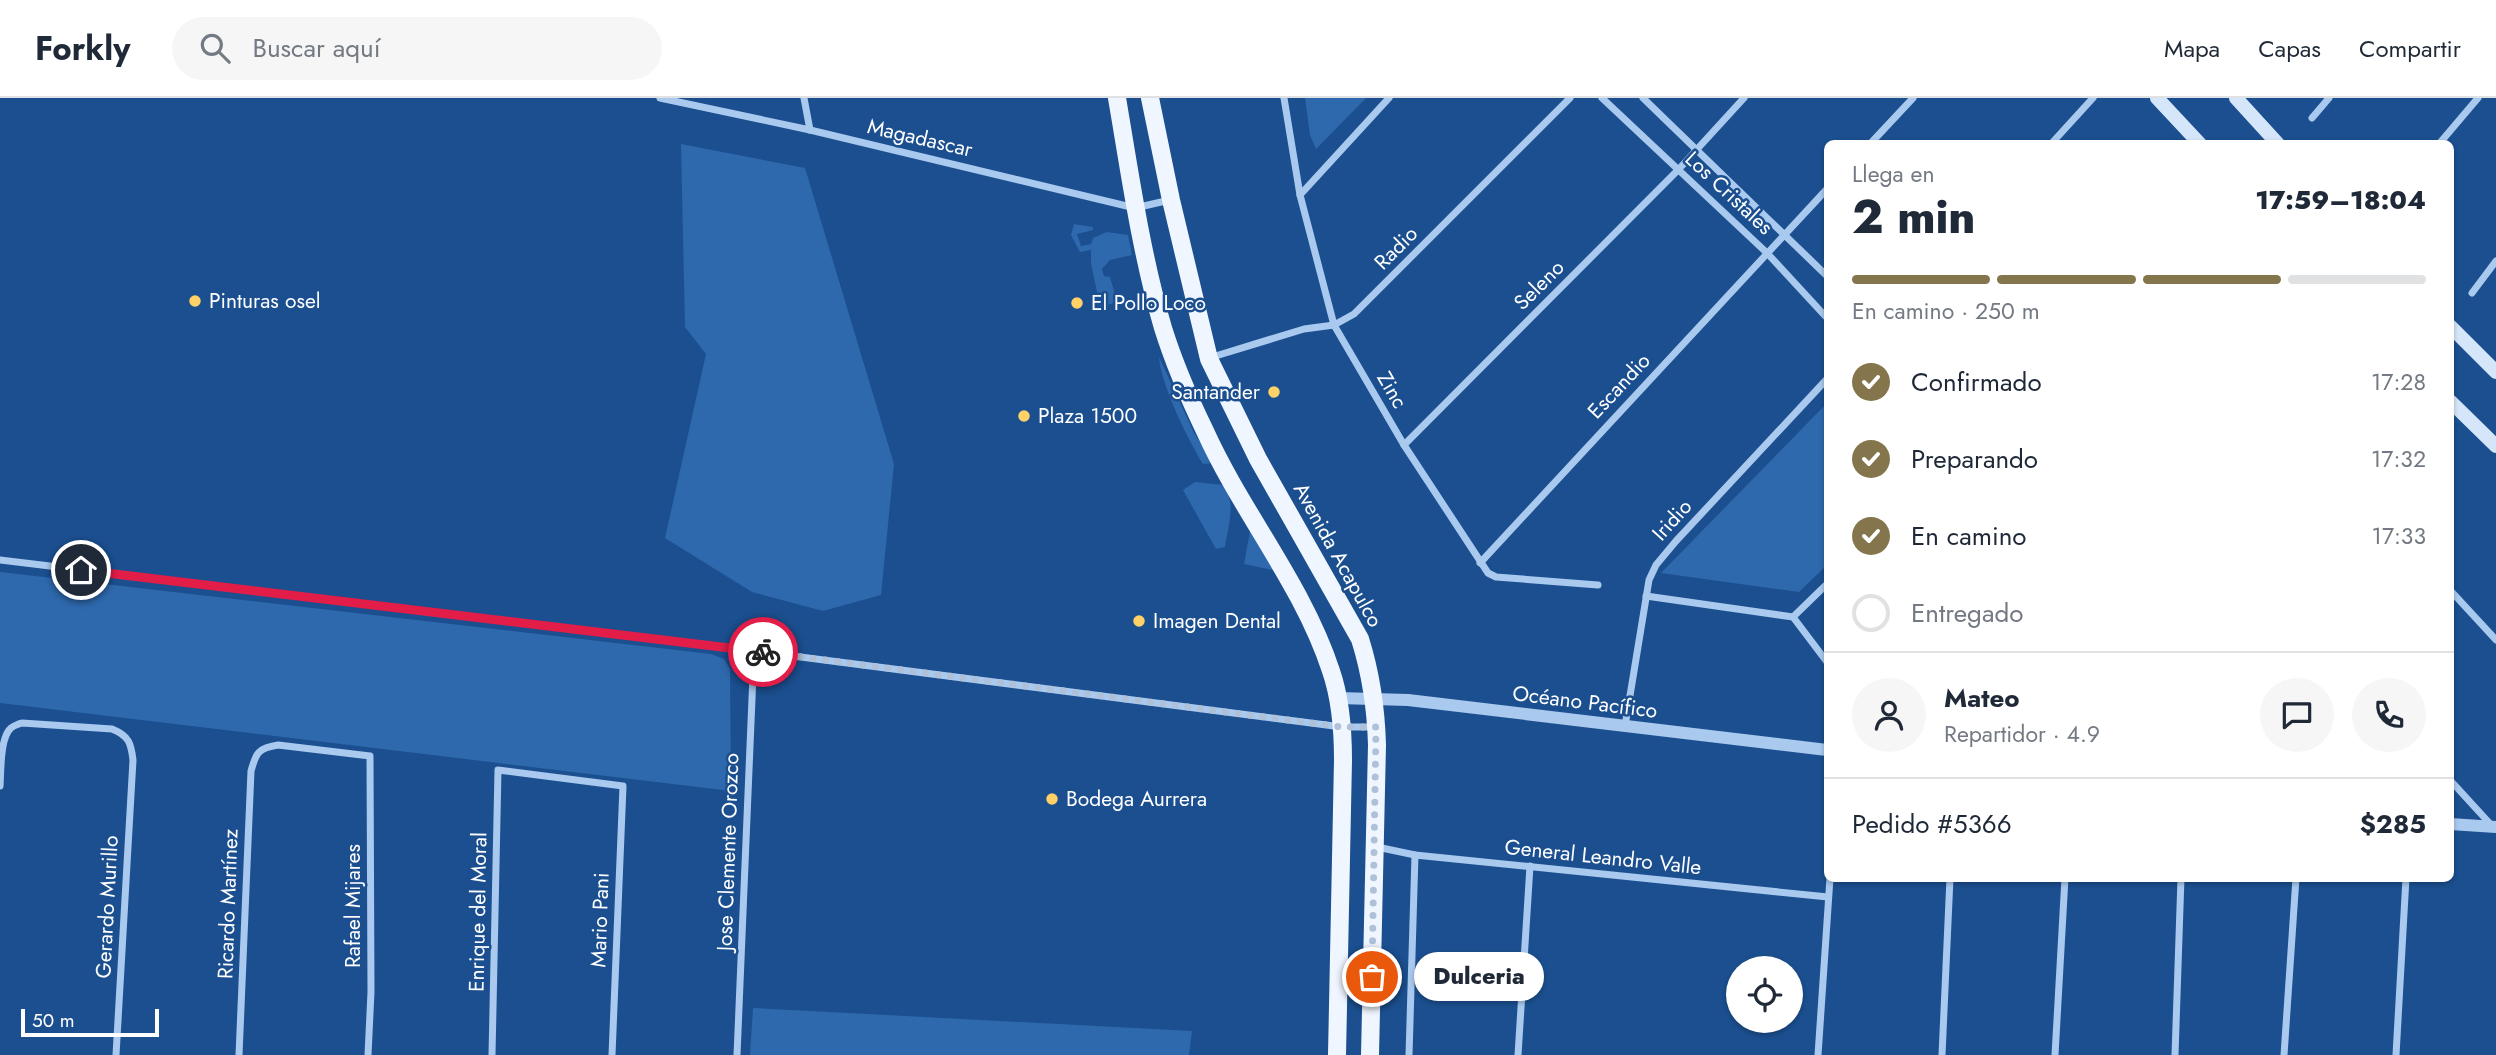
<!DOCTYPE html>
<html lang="es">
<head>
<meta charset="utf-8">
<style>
	body { margin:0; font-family:Jost,sans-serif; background:#f6f6f7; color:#1f2937; height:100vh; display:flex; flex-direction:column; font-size:26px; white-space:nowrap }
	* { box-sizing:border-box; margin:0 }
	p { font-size:23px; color:#747a83 }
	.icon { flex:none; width:38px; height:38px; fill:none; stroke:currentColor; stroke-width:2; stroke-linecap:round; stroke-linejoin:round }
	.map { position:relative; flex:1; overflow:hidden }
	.side { position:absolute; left:1824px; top:42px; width:630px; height:742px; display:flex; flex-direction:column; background:#fff; border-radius:10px; box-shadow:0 2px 5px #0004 }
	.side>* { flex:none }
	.tools { position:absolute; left:1726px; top:858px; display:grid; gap:14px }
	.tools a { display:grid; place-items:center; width:77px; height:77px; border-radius:50%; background:#fff; box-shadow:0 2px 5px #0004; font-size:35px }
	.scale { position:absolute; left:21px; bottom:18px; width:138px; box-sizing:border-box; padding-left:7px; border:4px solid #fff; border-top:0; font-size:19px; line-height:24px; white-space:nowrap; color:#fff; -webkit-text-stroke:5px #1b4f8f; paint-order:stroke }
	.pin { position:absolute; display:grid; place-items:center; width:60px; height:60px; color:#fff; margin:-30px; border:4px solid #fff; border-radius:50%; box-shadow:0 2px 7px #0007 }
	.courier { position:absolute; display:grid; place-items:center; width:70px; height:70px; margin:-35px; border:5px solid #e11d48; border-radius:50%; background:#fff; color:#222; box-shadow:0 2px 9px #0007 }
	.bubble { position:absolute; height:49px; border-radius:24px; background:#fff; box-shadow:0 2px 5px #0004; font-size:23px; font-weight:800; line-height:49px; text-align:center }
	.head em { font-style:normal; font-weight:800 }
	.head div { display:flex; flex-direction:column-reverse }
	.head { display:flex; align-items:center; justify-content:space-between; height:119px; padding:0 28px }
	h1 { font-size:46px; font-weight:800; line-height:52px }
	.bar { display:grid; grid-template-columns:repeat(4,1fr); gap:10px 7px; align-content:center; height:84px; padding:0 28px }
	.bar i { height:9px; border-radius:5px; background:#e0e1e3 }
	.bar .selected { background:#84754c }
	.bar p { grid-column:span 4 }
	.line { display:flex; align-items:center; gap:18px; padding:0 28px; border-top:2px solid #e0e1e3 }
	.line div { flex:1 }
	.round { display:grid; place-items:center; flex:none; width:74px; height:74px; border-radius:37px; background:#f6f6f7 }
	ol { padding:0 28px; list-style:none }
	li { display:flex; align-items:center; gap:21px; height:77px }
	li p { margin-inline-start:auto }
	li .icon { padding:7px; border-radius:50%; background:#84754c; color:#fff; stroke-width:4 }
	li:last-child { color:#747a83 }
	li i { width:38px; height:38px; border:4px solid #e0e1e3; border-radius:50% }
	header { display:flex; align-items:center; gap:42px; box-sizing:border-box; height:98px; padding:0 35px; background:#fff; border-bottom:2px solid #e0e1e3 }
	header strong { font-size:33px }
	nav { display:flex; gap:38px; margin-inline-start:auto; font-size:24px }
	.search { width:490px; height:63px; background:#f6f6f7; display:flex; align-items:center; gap:18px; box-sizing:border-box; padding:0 24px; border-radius:38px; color:#747a83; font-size:26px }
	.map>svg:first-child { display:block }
</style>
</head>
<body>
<header>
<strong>Forkly</strong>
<div class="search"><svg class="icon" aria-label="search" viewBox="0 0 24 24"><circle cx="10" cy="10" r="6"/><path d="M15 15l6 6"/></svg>Buscar aquí</div>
<nav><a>Mapa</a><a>Capas</a><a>Compartir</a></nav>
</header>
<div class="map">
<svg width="2496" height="957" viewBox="0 0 2496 957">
	<rect width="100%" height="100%" fill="#1b4f8f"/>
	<g fill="#2e69ad">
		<polygon points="1305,0 1366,0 1316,51 1310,37"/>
		<polygon points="681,46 805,70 894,366 881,497 823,513 752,494 665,440 706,256 685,229"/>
		<polygon points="1074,126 1093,129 1093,132 1077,136 1081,148 1091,146 1093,140 1107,134 1128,137 1132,157 1110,162 1102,171 1104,178 1110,179 1117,204 1100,209 1091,165 1091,152 1080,154 1071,137"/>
		<path d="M1159,259L1194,335L1214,365L1203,366C1188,342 1161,287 1159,259Z"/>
		<polygon points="1827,305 1827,467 1799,494 1661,475"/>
		<path d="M1195,384L1223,387C1237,404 1228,428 1225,449L1216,451L1183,392Z"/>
		<polygon points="1251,428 1281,474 1244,466"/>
		<polygon points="0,474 711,556 724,561 730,571 731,693 0,605"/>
		<polygon points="753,910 1192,933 1189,957 750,957"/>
	</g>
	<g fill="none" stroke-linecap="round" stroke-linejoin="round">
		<g stroke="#a9c9ee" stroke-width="7">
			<polyline points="660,0 810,32 1135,110 1170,102"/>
			<polyline points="804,0 810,32"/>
			<polyline points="1284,0 1300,97 1334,227 1404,347 1488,475 1496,479 1598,487"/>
			<polyline points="1602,0 1767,155 1827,220"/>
			<polyline points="1643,0 1827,178"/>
			<polyline points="2312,20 2329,0"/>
			<polyline points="1870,46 1913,0"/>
			<polyline points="2051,46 2093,0"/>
			<polyline points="2439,46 2478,0"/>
			<polyline points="1300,97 1389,0"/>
			<polyline points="2472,195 2496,163"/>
			<polyline points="1209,260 1304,231 1334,227 1354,216 1570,0"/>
			<polyline points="1404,347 1679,71 1744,0"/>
			<polyline points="0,462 754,553 1342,629 1375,629"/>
			<polyline points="1480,465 1827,91"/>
			<polyline points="2450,492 2496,542"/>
			<polyline points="1646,498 1793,519 1827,486"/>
			<polyline points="1793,519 1827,564"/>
			<polyline points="1625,628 1649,482 1656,467 1676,443 1827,281"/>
			<polyline points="2450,682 2493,729"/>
			<path d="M0,688C1,673 0,639 11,630C11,629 21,625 22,625L112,631C129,638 131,645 133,662L116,957"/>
			<polyline points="1377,749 1415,757 1828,799"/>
			<path d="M239,957L251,673C256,655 258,650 278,647L370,658L371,894L368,957"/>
			<polyline points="492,957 498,672 623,688 612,957"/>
			<polyline points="737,957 754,553"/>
			<polyline points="1409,957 1415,757"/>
			<polyline points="1518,957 1530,768"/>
			<polyline points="1818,957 1830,780"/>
			<polyline points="1942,957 1950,780"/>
			<polyline points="2055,957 2065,780"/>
			<polyline points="2175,957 2181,780"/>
			<polyline points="2284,957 2296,780"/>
			<polyline points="2396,957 2406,780"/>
		</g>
		<g stroke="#a9c9ee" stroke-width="12">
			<polyline points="1338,600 1408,602 1827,652"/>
			<polyline points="2450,726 2496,729"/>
		</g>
		<g stroke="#d6e6fa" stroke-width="14">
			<polyline points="2157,0 2200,46"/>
			<polyline points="2236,0 2278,46"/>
			<polyline points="2450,228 2496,274"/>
			<polyline points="2450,303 2496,348"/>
		</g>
		<g stroke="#f0f6ff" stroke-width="18">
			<path d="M1117,0C1130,76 1141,155 1163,230C1173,262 1190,302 1205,333C1242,415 1303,487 1331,573C1341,602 1343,632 1343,662L1337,957"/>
			<path d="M1150,0L1171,102L1209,261L1258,361L1360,541C1371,576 1376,611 1377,647L1370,957"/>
		</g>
	</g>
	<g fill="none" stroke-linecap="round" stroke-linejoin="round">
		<polyline stroke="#afc1d8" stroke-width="7" stroke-dasharray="0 12.6" points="763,554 1342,629 1376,629 1372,879"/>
		<polyline stroke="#e11d48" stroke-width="9" points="81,472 763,554"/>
	</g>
	<g fill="#ffd166" stroke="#1b4f8f" stroke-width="2.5">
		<circle cx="195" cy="203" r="7"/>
		<circle cx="1077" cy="205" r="7"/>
		<circle cx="1274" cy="294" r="7"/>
		<circle cx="1024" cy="318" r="7"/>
		<circle cx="1139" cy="523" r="7"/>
		<circle cx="1052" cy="701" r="7"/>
	</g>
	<g text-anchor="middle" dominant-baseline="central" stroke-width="5" stroke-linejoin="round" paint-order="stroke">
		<g font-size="21" fill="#fff" stroke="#1b4f8f">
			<text transform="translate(920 40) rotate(13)">Magadascar</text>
			<text transform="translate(1729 95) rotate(43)">Los Cristales</text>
			<text transform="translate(1396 150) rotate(-45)">Radio</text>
			<text transform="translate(1539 187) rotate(-45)">Seleno</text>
			<text transform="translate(1619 288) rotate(-47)">Escandio</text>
			<text transform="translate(1392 292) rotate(60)">Zinc</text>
			<text transform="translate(1672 422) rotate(-48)">Iridio</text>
			<text transform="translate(1338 457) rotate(61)">Avenida Acapulco</text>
			<text transform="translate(1585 604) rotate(7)">Océano Pacífico</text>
			<text transform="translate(728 754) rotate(-88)">Jose Clemente Orozco</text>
			<text transform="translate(1603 759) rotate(6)">General Leandro Valle</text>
			<text transform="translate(228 806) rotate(-88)">Ricardo Martínez</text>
			<text transform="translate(353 808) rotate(-90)">Rafael Mijares</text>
			<text transform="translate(107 809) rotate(-87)">Gerardo Murillo</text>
			<text transform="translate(478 814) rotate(-89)">Enrique del Moral</text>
			<text transform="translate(600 822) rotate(-88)">Mario Pani</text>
		</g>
		<g font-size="21" fill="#fff" stroke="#1b4f8f" text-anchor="start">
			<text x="209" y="203">Pinturas osel</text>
			<text x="1091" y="205">El Pollo Loco</text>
			<text x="1260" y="294" text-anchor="end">Santander</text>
			<text x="1038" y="318">Plaza 1500</text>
			<text x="1153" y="523">Imagen Dental</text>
			<text x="1066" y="701">Bodega Aurrera</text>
		</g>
	</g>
</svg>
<div class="tools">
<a><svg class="icon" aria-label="locate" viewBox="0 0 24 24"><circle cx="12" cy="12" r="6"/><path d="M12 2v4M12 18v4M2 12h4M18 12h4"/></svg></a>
</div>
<div class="scale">50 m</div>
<div class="pin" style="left:1372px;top:879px;background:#ea580c"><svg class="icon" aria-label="bag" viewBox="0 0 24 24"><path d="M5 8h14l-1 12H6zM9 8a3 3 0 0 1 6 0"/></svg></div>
<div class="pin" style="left:81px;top:472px;background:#1f2937"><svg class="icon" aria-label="home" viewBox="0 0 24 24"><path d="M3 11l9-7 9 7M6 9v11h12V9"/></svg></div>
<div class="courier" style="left:763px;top:554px"><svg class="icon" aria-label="bike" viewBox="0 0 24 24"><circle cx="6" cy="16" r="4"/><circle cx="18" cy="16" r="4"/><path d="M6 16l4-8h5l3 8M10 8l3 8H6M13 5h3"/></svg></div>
<div class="bubble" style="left:1414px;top:854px;width:130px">Dulceria</div>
<section class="side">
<div class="head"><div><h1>2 min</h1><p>Llega en</p></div><em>17:59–18:04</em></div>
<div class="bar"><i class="selected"></i><i class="selected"></i><i class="selected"></i><i></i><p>En camino · 250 m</p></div>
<ol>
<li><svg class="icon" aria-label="check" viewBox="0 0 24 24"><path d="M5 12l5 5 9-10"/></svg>Confirmado<p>17:28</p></li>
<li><svg class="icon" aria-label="check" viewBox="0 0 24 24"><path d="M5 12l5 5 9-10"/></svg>Preparando<p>17:32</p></li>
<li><svg class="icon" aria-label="check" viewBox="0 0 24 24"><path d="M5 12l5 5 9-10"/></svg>En camino<p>17:33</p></li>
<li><i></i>Entregado</li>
</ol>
<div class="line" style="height:126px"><a class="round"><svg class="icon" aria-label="person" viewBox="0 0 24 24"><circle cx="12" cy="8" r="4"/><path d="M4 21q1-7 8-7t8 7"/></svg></a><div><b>Mateo</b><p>Repartidor · 4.9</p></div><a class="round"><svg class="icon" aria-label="chat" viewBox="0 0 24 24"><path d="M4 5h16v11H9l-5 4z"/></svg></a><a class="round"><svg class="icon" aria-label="phone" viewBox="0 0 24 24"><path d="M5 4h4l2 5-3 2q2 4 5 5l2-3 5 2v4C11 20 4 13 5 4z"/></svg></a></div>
<div class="line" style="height:91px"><div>Pedido #5366</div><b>$285</b></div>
</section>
</div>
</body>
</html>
